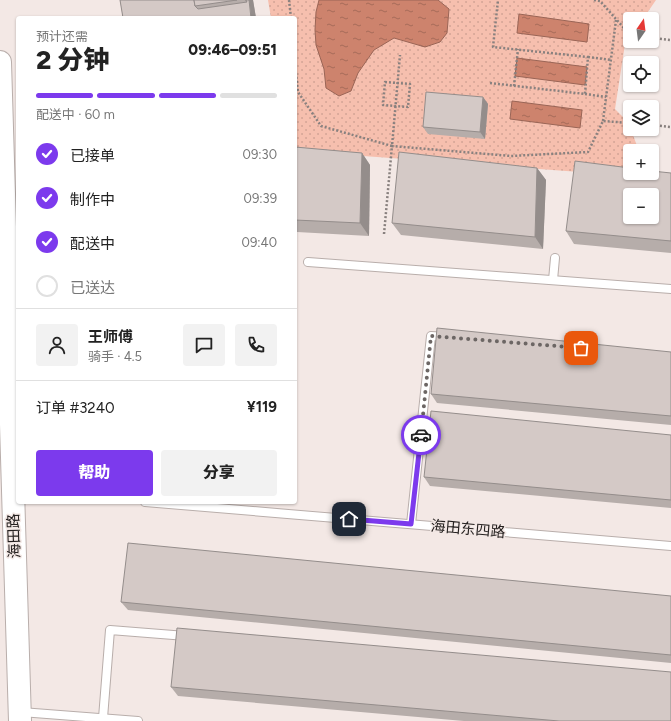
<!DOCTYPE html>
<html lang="zh">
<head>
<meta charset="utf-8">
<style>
	body { margin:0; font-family:Figtree,"Noto Sans SC",sans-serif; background:#f2f2f2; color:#222; height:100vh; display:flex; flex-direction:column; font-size:15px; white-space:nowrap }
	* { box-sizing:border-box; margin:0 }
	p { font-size:13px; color:#767676 }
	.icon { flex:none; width:22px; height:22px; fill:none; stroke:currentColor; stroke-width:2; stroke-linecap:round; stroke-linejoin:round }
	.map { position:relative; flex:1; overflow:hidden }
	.panel { position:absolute; left:16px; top:16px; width:281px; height:488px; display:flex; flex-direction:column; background:#fff; border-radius:4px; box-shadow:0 1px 3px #0004 }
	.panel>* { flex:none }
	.needle { width:26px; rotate:14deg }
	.buttons { position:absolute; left:623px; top:12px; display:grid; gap:8px }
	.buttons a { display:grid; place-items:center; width:36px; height:36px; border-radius:4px; background:#fff; box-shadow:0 1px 3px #0004; font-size:20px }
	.pin { position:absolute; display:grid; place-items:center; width:34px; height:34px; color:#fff; margin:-17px; border-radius:8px; box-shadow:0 2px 6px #0006 }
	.courier { position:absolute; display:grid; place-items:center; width:40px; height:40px; margin:-20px; border:3px solid #7c3aed; border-radius:50%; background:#fff; color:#222; box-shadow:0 1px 5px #0007 }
	.summary em { font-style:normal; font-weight:800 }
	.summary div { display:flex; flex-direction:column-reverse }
	.summary { display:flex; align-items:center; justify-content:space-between; height:68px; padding:0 20px }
	h1 { font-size:26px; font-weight:800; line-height:30px }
	.bar { display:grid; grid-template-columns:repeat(4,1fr); gap:6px 4px; align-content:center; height:48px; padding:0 20px }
	.bar i { height:5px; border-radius:3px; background:#e0e0e0 }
	.bar .selected { background:#7c3aed }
	.bar p { grid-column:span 4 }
	.line { display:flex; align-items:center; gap:10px; padding:0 20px; border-top:1px solid #e0e0e0 }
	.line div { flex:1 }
	.round { display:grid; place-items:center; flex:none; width:42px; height:42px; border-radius:4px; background:#f2f2f2 }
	ol { padding:0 20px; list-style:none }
	li { display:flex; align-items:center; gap:12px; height:44px }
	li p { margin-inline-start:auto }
	li .icon { padding:4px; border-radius:50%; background:#7c3aed; color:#fff; stroke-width:4 }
	li:last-child { color:#767676 }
	li i { width:22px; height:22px; border:2px solid #e0e0e0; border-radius:50% }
	.cta { display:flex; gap:8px; margin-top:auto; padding:8px 20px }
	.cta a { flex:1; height:46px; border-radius:4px; background:#7c3aed; color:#fff; font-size:16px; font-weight:800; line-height:46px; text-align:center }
	.cta a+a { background:#f2f2f2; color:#222 }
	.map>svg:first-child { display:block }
</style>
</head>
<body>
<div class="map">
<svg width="671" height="721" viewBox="0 0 671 721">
	<defs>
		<pattern id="park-dots" width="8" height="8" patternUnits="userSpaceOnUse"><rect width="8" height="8" fill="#f6bfae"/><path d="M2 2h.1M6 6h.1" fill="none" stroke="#d3a495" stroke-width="1.8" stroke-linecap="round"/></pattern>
		<pattern id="water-ripples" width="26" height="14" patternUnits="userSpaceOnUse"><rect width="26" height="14" fill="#cd836d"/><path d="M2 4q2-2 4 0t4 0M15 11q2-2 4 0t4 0" fill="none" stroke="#a66b59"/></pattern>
	</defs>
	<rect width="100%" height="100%" fill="#f3e8e5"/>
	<polygon fill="url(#park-dots)" points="268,0 656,0 643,19 630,19 630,36 625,44 615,109 628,122 639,151 630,151 630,173 648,177 295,151 295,18 271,18"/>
	<g fill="url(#water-ripples)" stroke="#9a6556">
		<polygon points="319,0 438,0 449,9 447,33 440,42 425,47 394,38 374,50 358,73 351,91 339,96 326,88 324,69 316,45 315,30 316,12"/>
		<polygon points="519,14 589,24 587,42 517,33"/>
		<polygon points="517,58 587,67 585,85 515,76"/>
		<polygon points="512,101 582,110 580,128 510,119"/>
	</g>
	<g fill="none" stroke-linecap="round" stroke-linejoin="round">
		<defs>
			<g id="service">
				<polyline points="308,262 671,289"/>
				<polyline points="553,280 555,258"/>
				<polyline points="145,502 671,546"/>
				<polyline points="411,524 431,336 447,337"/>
				<polyline points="21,712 138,721"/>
				<polyline points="103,718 110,630 186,636"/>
			</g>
			<polyline id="primary" points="0,62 20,721"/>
		</defs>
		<use href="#service" stroke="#b9aeab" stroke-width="10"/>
		<use href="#primary" stroke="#b9aeab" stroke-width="24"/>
		<g stroke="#89817f" stroke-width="2.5" stroke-dasharray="2 2" stroke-linecap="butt">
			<polyline points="289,0 291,18"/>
			<polyline points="594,0 600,1 630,35"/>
			<polyline points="652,38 671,40"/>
			<polyline points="588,57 611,60"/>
			<polyline points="295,65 298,92 321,126 392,146 400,55"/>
			<polygon points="385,82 410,84 408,107 383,105"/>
			<polyline points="490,83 585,94 588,57 493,47 498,0"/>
			<polyline points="514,86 518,49"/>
			<polyline points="585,94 606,97"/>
			<polyline points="603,121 616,20"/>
			<polyline points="652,125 671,127"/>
			<polyline points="384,234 392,146 511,156 588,152 603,121 630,123"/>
		</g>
		<use href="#service" stroke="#fff" stroke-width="8"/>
		<use href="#primary" stroke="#fff" stroke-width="22"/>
	</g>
	<g fill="#b6adaa">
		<polygon points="120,0 253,0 256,18 123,18"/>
		<polygon points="483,97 488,104 485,139 428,134 423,127"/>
		<polygon points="295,147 362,153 370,165 369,236 297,232 295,229"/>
		<polygon points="537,168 546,180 543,249 401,235 392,223"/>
		<polygon points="671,173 671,253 574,244 566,231"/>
		<polygon points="671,352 671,425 437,403 431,394"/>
		<polygon points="671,435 671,508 430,486 424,477"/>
		<polygon points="671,596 671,663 128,610 121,602"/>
		<polygon points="171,687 671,721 464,721 178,696"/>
	</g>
	<g fill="#948d8b">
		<polygon points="245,0 253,0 256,18 251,18 250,6"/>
		<polygon points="483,97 488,104 485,139 480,132"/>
		<polygon points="362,153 370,165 369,236 360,223"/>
		<polygon points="537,168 546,180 543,249 535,237"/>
	</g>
	<g fill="#d4c9c6" stroke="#948d8b" fill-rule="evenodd">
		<polygon points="120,0 194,0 195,6 198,9 247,2 246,0 249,0 251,18 123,18"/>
		<polygon points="194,0 237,0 195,6"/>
		<polygon points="426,92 483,97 480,132 423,127"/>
		<polygon points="295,147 362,153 360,223 295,220"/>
		<polygon points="399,152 537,168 535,237 392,223"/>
		<path d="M575,161L630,168V173H652V171L671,173V241L566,231ZM630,195H652V217H630Z"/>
		<polygon points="437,328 671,352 671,416 431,394"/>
		<polygon points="431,411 671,435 671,500 424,477"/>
		<polygon points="128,543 671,596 671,655 121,602"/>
		<polygon points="177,628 671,672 671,721 559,721 171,687"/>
	</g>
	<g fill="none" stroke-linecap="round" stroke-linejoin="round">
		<polyline stroke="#6c6664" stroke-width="4" stroke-dasharray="0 7.2" points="421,435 431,336 581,348"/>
		<polyline stroke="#7c3aed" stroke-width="5" points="349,519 411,524 421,435"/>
	</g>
	<g text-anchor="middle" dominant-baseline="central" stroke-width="3" stroke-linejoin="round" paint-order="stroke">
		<g font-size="15" fill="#24201f" stroke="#f3e8e5">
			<text transform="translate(468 529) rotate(5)">海田东四路</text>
			<text transform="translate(14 536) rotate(-92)">海田路</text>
		</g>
	</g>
</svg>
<div class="buttons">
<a><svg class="needle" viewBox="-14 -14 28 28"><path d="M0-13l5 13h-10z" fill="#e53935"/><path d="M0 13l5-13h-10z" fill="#767676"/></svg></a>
<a><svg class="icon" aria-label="locate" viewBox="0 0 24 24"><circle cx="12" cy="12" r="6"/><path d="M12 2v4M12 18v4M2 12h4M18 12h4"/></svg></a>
<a><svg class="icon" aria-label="layers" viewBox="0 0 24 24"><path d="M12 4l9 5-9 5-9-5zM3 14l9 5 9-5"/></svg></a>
<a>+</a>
<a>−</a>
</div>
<div class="pin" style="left:581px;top:348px;background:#ea580c"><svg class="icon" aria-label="bag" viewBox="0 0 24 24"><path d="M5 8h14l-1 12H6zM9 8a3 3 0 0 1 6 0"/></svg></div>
<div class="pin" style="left:349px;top:519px;background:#1f2937"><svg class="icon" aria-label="home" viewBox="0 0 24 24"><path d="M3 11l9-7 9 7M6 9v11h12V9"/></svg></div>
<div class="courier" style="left:421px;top:435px"><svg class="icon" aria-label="car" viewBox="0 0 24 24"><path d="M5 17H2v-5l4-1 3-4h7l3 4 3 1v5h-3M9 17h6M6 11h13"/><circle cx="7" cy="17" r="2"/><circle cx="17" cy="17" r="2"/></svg></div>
<section class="panel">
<div class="summary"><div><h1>2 分钟</h1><p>预计还需</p></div><em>09:46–09:51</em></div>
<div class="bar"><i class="selected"></i><i class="selected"></i><i class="selected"></i><i></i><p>配送中 · 60 m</p></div>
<ol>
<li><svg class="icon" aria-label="check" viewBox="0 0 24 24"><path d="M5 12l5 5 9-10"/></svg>已接单<p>09:30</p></li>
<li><svg class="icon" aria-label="check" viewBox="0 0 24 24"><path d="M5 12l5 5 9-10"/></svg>制作中<p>09:39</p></li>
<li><svg class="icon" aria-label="check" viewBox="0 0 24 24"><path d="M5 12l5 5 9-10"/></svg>配送中<p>09:40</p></li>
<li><i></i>已送达</li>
</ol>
<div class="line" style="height:72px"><a class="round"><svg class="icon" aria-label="person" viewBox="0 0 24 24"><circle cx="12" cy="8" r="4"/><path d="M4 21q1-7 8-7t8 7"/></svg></a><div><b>王师傅</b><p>骑手 · 4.5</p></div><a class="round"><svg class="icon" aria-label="chat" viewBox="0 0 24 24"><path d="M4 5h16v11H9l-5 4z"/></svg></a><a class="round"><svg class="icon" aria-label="phone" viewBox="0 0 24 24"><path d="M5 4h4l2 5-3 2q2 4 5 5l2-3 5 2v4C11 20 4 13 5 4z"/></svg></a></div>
<div class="line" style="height:52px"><div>订单 #3240</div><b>¥119</b></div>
<div class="cta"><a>帮助</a><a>分享</a></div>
</section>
</div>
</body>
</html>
